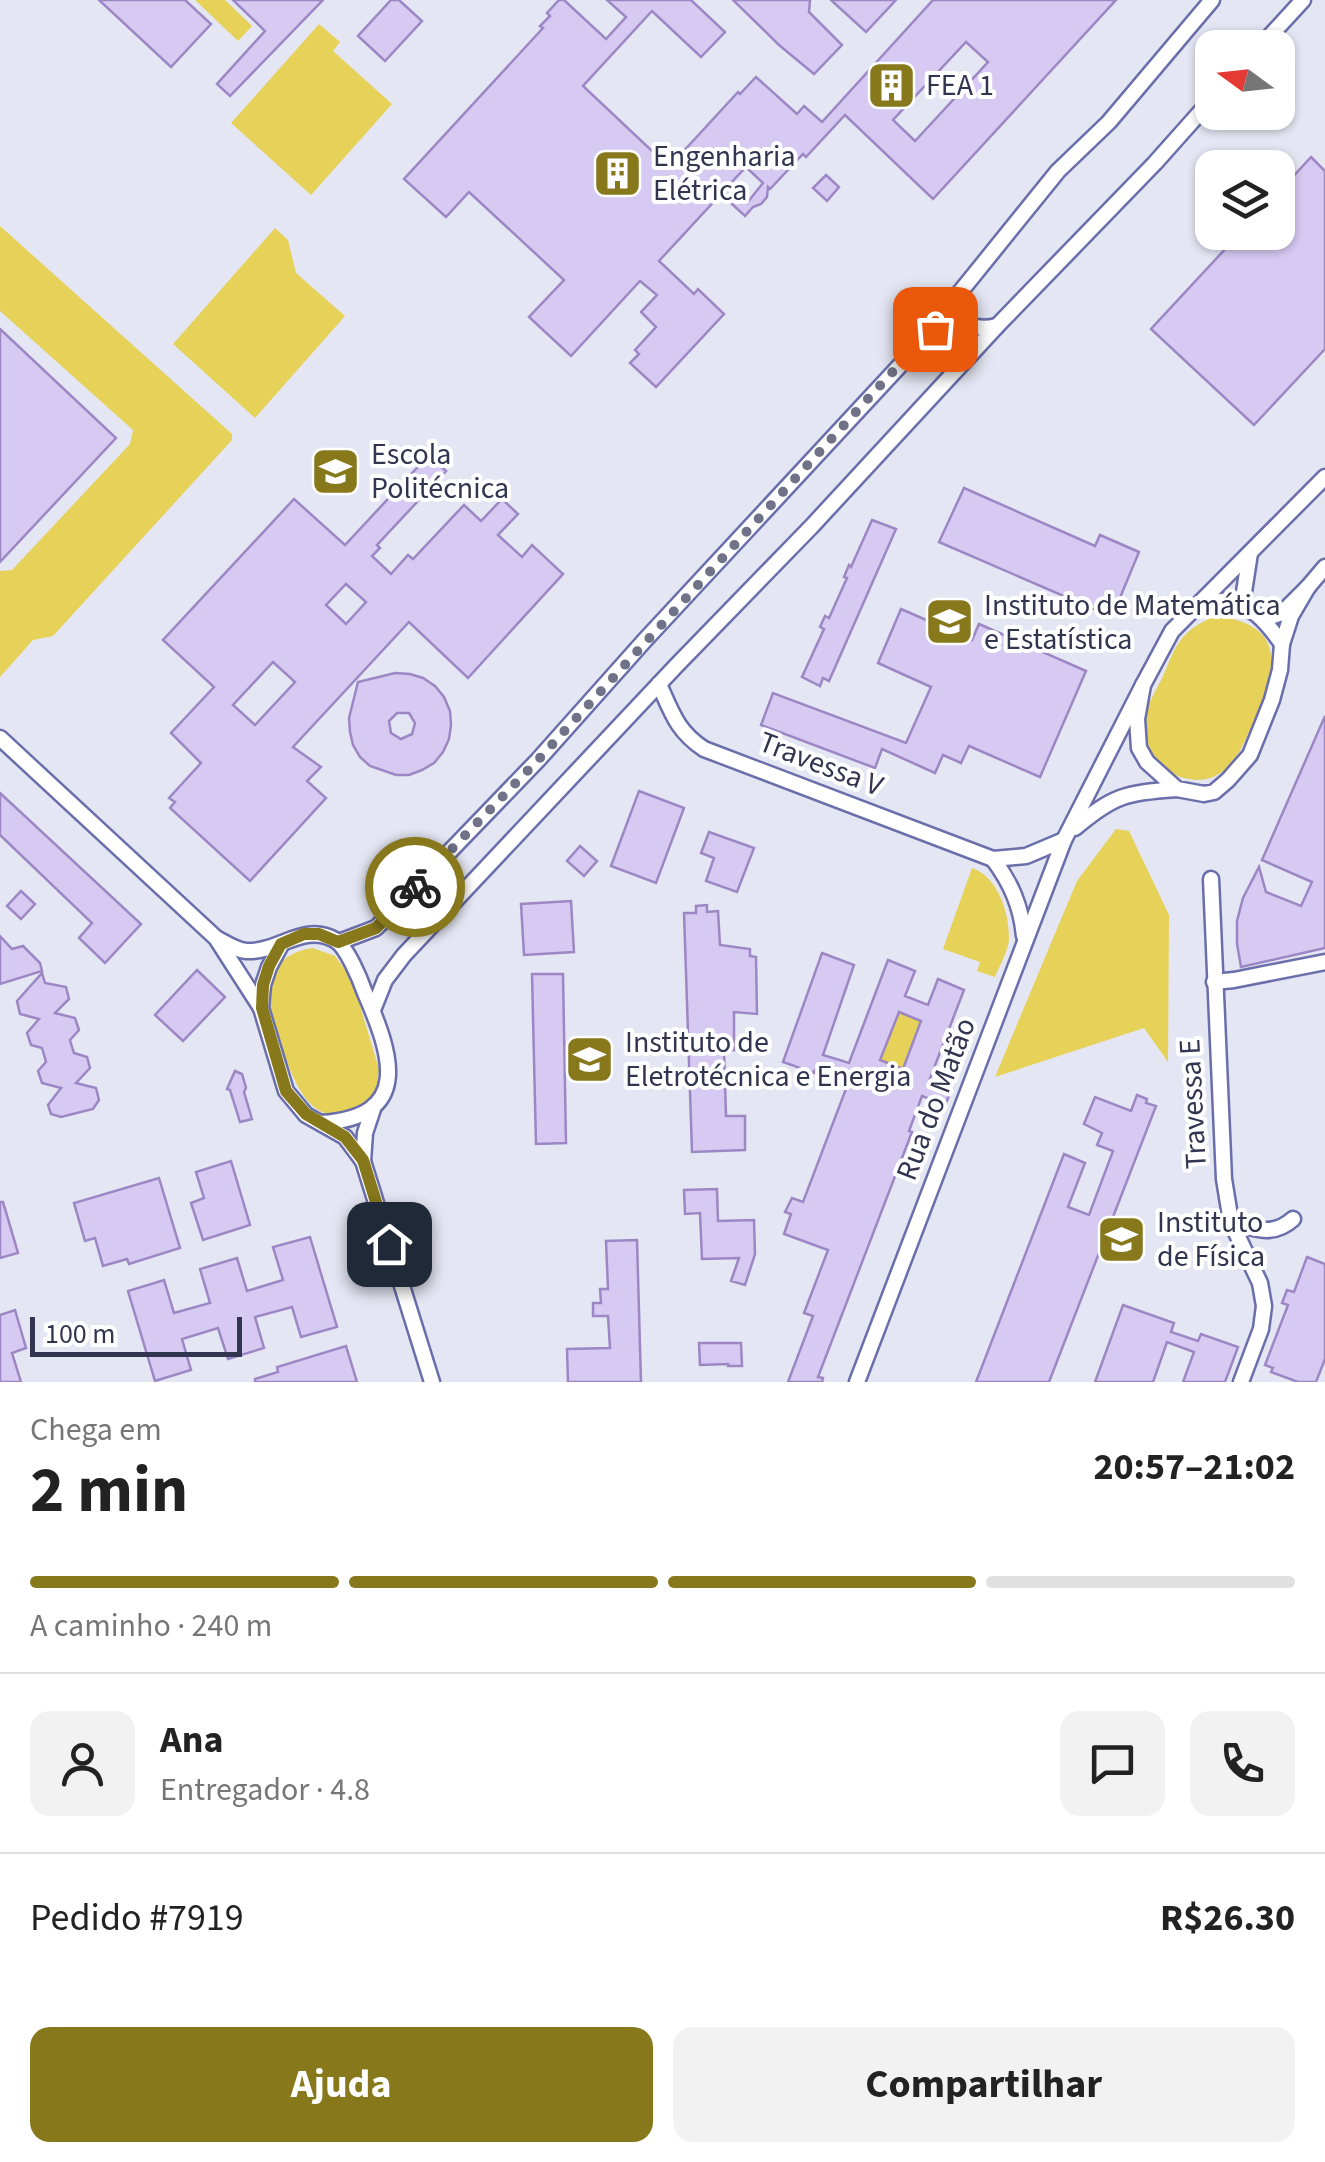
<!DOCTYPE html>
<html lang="pt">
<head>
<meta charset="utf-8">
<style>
	body { margin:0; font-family:"Source Sans 3",sans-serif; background:#f2f2f2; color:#222; height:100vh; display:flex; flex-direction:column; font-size:38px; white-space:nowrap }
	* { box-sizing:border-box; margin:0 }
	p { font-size:32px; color:#767676 }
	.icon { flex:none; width:55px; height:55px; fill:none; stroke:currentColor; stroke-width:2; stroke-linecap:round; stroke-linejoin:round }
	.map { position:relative; height:1382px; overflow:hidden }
	.panel { display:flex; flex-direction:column; background:#fff; flex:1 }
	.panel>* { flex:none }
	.needle { width:65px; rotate:285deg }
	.controls { position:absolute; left:1195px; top:30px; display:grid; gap:20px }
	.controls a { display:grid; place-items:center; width:100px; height:100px; border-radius:20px; background:#fff; box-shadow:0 2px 8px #0004; font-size:50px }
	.scale { position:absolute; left:30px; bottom:25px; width:212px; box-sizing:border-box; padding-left:10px; border:5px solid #32354f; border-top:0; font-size:28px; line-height:35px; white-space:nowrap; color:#32354f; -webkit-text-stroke:8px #fff; paint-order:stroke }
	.pin { position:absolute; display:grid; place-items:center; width:85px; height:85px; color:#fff; margin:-42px; border-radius:20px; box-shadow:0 5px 15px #0006 }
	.courier { position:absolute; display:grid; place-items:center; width:100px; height:100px; margin:-50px; border:8px solid #87781c; border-radius:50%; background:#fff; color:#222; box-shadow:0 2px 12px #0007 }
	.head em { font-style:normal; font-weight:700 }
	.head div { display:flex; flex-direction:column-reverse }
	.head { display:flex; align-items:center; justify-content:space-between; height:170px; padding:0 30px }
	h1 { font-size:65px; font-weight:700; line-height:75px }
	.bar { display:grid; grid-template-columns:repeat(4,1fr); gap:15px 10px; align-content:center; height:120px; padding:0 30px }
	.bar i { height:12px; border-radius:8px; background:#e0e0e0 }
	.bar .selected { background:#87781c }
	.bar p { grid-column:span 4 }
	.line { display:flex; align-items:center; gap:25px; padding:0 30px; border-top:2px solid #e0e0e0 }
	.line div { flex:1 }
	.round { display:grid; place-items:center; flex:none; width:105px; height:105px; border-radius:20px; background:#f2f2f2 }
	.primary-button { display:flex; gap:20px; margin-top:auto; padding:20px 30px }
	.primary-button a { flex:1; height:115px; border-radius:20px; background:#87781c; color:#fff; font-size:40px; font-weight:700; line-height:115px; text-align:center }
	.primary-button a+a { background:#f2f2f2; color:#222 }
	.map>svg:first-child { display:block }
</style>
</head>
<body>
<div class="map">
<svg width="1325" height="1382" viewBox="0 0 1325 1382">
	<rect width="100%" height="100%" fill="#e4e6f3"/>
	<g fill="#e6d159">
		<polygon points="195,0 225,0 252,26 238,41"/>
		<polygon points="319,24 340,42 333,51 392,104 311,195 231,123"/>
		<polygon points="0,226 232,434 232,440 53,636 33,640 0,677 0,571 12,570 130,444 133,430 0,311"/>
		<polygon points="275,228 288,240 296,273 345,316 255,418 173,344"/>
		<path d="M1216,616C1290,625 1276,672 1253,723C1243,744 1236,767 1213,777C1201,782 1187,780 1175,775C1155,766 1140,741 1145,718C1147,704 1157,689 1163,676C1169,662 1174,647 1184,636C1194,626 1203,621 1216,616Z"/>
		<polygon points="1116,829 1129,831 1169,915 1168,1062 1144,1028 995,1077 1077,881"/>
		<path d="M972,868C998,877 1009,912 1009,938C1009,950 999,966 995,977L977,971L980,962L943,949Z"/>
		<path d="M313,948L335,956L352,979L379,1069C377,1092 373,1103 351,1112C297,1133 282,1041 270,1006C265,974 281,952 313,948Z"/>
		<polygon points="899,1012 921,1021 903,1069 880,1061"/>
	</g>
	<g fill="#d6c9f2" stroke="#9c87c4" stroke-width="2.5" fill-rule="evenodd">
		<polygon points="99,0 185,0 211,24 171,67"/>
		<polygon points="233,0 323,0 230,96 217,84 265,31"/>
		<polygon points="391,0 399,0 422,21 385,61 358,36"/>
		<path d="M559,0H564L606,39L626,17L607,0H691L725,32L701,57L652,11L583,86L669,167L738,92L740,94L756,77L797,114L804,106L822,122L933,0H1116L933,199L845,115L806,157L803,154L770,189L768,187L767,197L761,204L753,207L745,216L721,194L659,261L694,294L698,289L724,314L656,387L630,363L639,354L635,350L656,327L641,312L657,295L640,281L571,356L529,317L564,280L469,192L446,217L404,179L543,28L540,26L550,16L547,13ZM966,42L988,62L915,141L893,120ZM746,167L763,183L747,203L729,185Z"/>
		<polygon points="733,0 810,0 809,12 842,45 814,74 779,45"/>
		<polygon points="831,0 896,0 866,32"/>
		<polygon points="1311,157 1325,171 1325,349 1254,425 1151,329 1241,232 1278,232 1278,193"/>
		<polygon points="826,175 839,187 827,201 813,188"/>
		<polygon points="0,329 116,438 0,562"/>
		<path d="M429,455L446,471L377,545L380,548L372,556L391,574L408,555L413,559L464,505L481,521L502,499L518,514L498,535L522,557L532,545L563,574L468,678L409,622L293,747L321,767L307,781L326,798L250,881L170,808L175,802L169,798L201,763L171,733L214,687L163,640L294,499L345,545ZM346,584L366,602L346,624L326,605ZM273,662L295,682L255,725L233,705Z"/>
		<polygon points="964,488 1095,546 1100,535 1139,552 1112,617 939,542"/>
		<polygon points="872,520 896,529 829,681 823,678 820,686 802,677 824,629 820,627 825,616 829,618 847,578 844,577 849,565 851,567"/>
		<polygon points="901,609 972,640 979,624 1086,671 1040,777 969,746 961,763 943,755 935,773 882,749 875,768 761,725 773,693 906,743 931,687 878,663"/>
		<path d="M395,673L410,674L423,678L435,686L444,697L450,711L451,725L449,739L443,752L434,763L422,770L409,775H396L370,766L360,757L353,745L350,732L349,718L358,682ZM397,713H409L415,723L412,734L401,739L391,733L389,721Z"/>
		<polygon points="1325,716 1325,948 1241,967 1237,944 1237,921 1243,898 1259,867 1266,892 1301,906 1312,882 1262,860"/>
		<polygon points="639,791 684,808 656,883 611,866"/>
		<polygon points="0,793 141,924 105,963 79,938 92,923 0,835"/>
		<polygon points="709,832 754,848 737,892 706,881 714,858 701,853"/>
		<polygon points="580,846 597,861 584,876 567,861"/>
		<polygon points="21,891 35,904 21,919 7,906"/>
		<polygon points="571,901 574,952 524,955 521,904"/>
		<polygon points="707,905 707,912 718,911 720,945 750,949 750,956 756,957 757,1014 734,1012 734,1050 724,1051 726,1116 745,1116 745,1150 692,1152 684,913 696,913 696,906"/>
		<polygon points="0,936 12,949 23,946 40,963 42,971 0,984"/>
		<path d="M822,953L854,965L823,1055L849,1063L888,960L915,971L905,996L928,1005L938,979L964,990L929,1081L952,1089L945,1105L922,1096L909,1131L912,1132L818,1377L823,1378L822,1382H788L813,1316L804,1313L828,1250L784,1234L791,1214L785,1212L792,1198L803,1202L849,1081L815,1070L814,1073L783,1062ZM899,1012L921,1021L903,1069L880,1060Z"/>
		<polygon points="197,970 225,997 183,1041 155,1015"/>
		<polygon points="42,973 45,983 66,987 69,999 55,1013 75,1018 79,1030 70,1040 72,1047 74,1053 87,1057 90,1068 76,1083 96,1088 99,1100 93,1109 61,1117 51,1114 48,1105 61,1088 42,1083 38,1071 46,1062 42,1048 31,1045 27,1033 39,1019 20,1014 17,1001"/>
		<polygon points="532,974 563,974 566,1143 536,1144"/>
		<polygon points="235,1071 242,1074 246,1088 244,1092 252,1119 240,1122 230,1090 227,1089"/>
		<polygon points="1137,1095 1147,1099 1146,1103 1156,1106 1049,1382 976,1382 1064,1154 1085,1163 1068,1207 1089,1215 1113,1151 1097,1145 1102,1133 1084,1124 1095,1097 1131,1111"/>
		<polygon points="231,1161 250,1225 203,1240 191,1203 204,1198 196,1172"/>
		<polygon points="159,1178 180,1248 129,1264 127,1259 103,1266 95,1238 85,1241 74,1203"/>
		<polygon points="717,1189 718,1221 754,1220 755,1254 745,1285 731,1281 739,1258 702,1259 700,1213 685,1214 684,1190"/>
		<polygon points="0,1202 3,1202 18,1253 0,1258"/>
		<polygon points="310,1237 337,1327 301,1337 292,1307 255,1317 264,1348 228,1359 218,1328 182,1339 191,1370 155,1381 128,1291 164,1280 174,1313 210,1303 200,1269 237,1258 247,1291 283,1280 273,1247"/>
		<polygon points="637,1240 641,1382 568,1382 567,1349 610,1348 608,1316 593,1316 593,1303 601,1303 600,1289 608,1289 606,1241"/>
		<polygon points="1307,1257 1325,1264 1325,1359 1316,1382 1298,1382 1271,1372 1273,1368 1265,1365 1288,1305 1282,1303 1287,1290 1294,1292"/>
		<polygon points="1123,1305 1174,1323 1171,1332 1198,1341 1201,1334 1238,1347 1225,1382 1183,1382 1194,1352 1167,1342 1153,1382 1095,1382"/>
		<polygon points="15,1310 26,1348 12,1353 21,1382 0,1382 0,1315"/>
		<polygon points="699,1343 741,1343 742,1366 728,1366 728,1364 700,1365"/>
		<polygon points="346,1346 357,1382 255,1382 255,1379 278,1372 277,1367"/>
	</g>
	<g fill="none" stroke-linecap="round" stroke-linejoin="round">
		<defs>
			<g id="minor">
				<polyline points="1259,48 1303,0"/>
				<path d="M953,302C956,325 977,331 997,326"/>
				<path d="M929,332L935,329C955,335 962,352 955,371"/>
				<polyline points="1308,587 1291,616 1282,644 1280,670 1272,700 1250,755 1228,780 1214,792 1204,794 1177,789 1147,762 1139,748 1137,719 1143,685 1172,631 1325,477"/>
				<polyline points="1242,605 1250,553"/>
				<path d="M1196,606C1204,604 1214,601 1222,601C1250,601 1268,624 1282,644"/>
				<polyline points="1264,619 1282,613 1308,587 1325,567"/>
				<path d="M659,684C672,713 677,731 704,749L993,859L1026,856L1064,840"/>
				<polyline points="0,738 216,938 261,1008"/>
				<path d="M1075,828C1114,795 1125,793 1177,789"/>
				<path d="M993,859C1011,883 1021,906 1024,936"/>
				<polyline points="1211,879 1224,1179 1231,1222 1260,1283 1264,1306 1261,1329 1241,1382"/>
				<path d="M218,939C227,944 236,950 246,951C278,953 304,922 335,940C347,947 360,979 365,993C392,1055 413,1117 321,1123"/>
				<polyline points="339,942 376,928 538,760 645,640 906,359 1058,171 1109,122 1212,0"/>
				<polyline points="281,945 269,967 263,985 261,1008 286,1091 306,1115 345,1137 363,1161"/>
				<polyline points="1214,982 1234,980 1325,962"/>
				<polyline points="373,1010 385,980 404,955 676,666 812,526 997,326 1155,163 1212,99"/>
				<polyline points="373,1109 365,1133 363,1161 432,1382"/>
				<path d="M1231,1222C1255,1229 1273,1237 1293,1219"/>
				<polyline points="857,1382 1064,840 1143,685"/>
			</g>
		</defs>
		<use href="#minor" stroke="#6a6fab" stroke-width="19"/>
		<use href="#minor" stroke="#fff" stroke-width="14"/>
	</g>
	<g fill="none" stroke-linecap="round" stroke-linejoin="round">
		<polyline stroke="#707388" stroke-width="10" stroke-dasharray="0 18" points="415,887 538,760 929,332 935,329"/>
		<polyline stroke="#87781c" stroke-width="12" points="389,1244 363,1160 345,1137 306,1114 286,1091 262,1008 263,985 269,966 281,944 304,934 319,934 338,942 376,928 415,887"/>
	</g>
	<defs>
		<symbol id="building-square" viewBox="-11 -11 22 22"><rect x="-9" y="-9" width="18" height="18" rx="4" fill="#87781c" stroke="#fff"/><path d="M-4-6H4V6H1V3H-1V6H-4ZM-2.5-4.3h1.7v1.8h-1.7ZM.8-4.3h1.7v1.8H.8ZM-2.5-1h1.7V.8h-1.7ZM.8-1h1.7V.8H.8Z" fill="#fff"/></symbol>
		<symbol id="university-square" viewBox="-11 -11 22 22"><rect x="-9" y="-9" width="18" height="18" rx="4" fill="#87781c" stroke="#fff"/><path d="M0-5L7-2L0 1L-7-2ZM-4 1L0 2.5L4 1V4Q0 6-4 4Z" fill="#fff"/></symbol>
	</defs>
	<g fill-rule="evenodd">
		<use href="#building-square" x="864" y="58" width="55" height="55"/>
		<use href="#building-square" x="590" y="146" width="55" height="55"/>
		<use href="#university-square" x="308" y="444" width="55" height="55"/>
		<use href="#university-square" x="922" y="594" width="55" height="55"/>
		<use href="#university-square" x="562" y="1032" width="55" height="55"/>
		<use href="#university-square" x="1094" y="1212" width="55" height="55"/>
	</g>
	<g text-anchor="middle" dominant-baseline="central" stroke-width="8" stroke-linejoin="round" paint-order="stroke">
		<g font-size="30" fill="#32354f" stroke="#fff" text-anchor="start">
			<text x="926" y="85">FEA 1</text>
			<text x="653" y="156">Engenharia<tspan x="653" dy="34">Elétrica</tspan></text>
			<text x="371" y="454">Escola<tspan x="371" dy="34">Politécnica</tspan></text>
			<text x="984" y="605">Instituto de Matemática<tspan x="984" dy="34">e Estatística</tspan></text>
			<text x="625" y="1042">Instituto de<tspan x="625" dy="34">Eletrotécnica e Energia</tspan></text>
			<text x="1157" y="1222">Instituto<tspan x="1157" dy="34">de Física</tspan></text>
		</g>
		<g font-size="30" fill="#32354f" stroke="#fff">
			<text transform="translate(821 764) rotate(21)">Travessa V</text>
			<text transform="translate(936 1099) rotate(-69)">Rua do Matão</text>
			<text transform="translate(1193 1104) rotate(-93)">Travessa E</text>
		</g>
	</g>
</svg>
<div class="controls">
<a><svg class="needle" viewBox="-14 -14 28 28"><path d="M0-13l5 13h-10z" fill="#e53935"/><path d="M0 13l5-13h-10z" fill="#767676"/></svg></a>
<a><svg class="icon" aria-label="layers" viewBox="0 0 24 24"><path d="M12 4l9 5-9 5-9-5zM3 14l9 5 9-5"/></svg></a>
</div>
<div class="scale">100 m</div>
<div class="pin" style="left:935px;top:329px;background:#ea580c"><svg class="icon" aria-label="bag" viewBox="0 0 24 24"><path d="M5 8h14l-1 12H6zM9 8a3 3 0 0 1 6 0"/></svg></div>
<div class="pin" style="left:389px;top:1244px;background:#1f2937"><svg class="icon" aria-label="home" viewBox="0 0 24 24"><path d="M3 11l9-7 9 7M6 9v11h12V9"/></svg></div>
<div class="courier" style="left:415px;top:887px"><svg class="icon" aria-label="bike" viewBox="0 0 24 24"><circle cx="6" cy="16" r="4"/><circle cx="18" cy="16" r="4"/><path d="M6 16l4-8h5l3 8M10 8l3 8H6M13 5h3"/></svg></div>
</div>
<section class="panel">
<div class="head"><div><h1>2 min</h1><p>Chega em</p></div><em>20:57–21:02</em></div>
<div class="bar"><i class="selected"></i><i class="selected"></i><i class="selected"></i><i></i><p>A caminho · 240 m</p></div>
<div class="line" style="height:180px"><a class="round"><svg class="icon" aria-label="person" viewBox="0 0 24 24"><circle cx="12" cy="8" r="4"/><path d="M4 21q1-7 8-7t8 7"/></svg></a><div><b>Ana</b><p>Entregador · 4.8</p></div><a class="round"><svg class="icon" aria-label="chat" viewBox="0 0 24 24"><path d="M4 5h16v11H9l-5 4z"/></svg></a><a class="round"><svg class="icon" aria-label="phone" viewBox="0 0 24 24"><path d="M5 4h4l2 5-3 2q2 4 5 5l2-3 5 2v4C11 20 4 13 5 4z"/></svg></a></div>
<div class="line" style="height:130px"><div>Pedido #7919</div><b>R$26.30</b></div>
<div class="primary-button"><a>Ajuda</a><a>Compartilhar</a></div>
</section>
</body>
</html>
